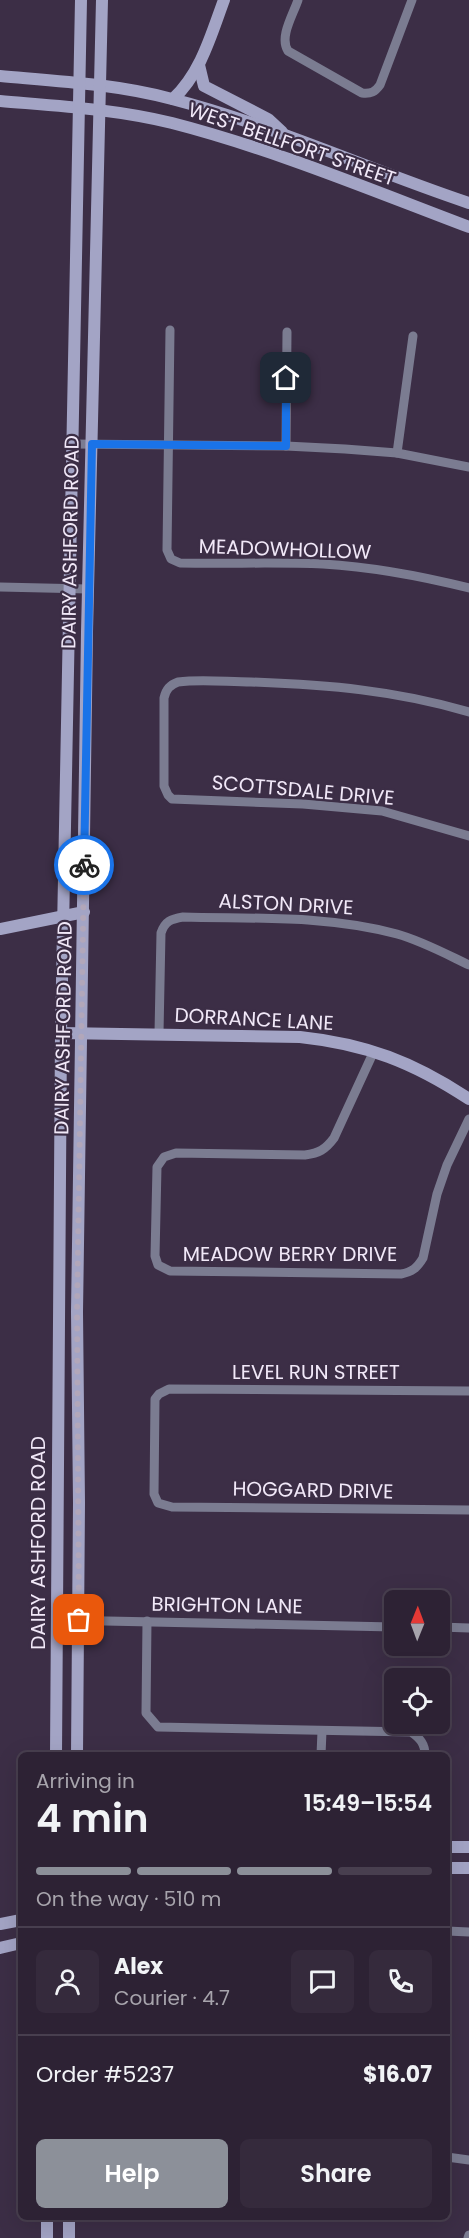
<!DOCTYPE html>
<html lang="en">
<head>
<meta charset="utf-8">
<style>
	body { margin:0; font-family:Poppins,sans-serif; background:#352a3c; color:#f1f3f6; height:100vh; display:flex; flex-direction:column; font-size:22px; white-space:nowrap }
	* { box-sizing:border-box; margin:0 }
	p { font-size:20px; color:#a7a4ac }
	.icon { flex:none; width:33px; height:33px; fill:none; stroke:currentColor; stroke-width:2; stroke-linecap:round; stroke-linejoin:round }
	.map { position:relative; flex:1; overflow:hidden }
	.sheet { position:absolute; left:18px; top:1752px; width:432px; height:468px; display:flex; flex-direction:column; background:#2d2234; border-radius:9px; box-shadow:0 6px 24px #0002,0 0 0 2px #483f4f }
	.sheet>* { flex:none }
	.needle { width:39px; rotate:1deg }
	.fabs { position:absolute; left:384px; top:1590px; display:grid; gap:12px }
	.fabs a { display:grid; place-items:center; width:66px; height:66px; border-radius:9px; background:#2d2234; box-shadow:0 6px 24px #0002,0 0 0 2px #483f4f; font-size:30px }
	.pin { position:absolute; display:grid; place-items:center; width:51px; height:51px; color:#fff; margin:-26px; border-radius:12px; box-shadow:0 3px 9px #0006 }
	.courier { position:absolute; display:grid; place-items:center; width:60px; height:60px; margin:-30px; border:4px solid #1a73e8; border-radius:50%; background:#fff; color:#222; box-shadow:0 2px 8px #0007 }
	.summary em { font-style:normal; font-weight:600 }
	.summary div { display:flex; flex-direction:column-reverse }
	.summary { display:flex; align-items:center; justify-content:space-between; height:102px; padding:0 18px }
	h1 { font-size:39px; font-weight:600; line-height:45px }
	.bar { display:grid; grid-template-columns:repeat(4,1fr); gap:9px 6px; align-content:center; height:72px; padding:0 18px }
	.bar i { height:8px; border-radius:4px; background:#483f4f }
	.bar .current { background:#8c9099 }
	.bar p { grid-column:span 4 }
	.line { display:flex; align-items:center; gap:15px; padding:0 18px; border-top:2px solid #483f4f }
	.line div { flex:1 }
	.round { display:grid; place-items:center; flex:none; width:63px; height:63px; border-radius:9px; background:#352a3c }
	.action { display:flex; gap:12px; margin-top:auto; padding:12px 18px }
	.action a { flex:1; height:69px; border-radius:9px; background:#8c9099; color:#fff; font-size:24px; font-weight:600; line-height:69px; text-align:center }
	.action a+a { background:#352a3c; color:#f1f3f6 }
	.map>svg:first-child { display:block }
</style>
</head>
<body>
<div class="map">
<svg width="469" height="2238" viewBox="0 0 469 2238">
	<rect width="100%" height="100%" fill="#3c2e46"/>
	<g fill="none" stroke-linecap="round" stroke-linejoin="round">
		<g stroke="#7b7c91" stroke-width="9">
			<path d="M298,0C293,15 279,37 288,51L362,93C371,94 375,92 380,85L412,0"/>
			<path d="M170,330L167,550L171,559L180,563C228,564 276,562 323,564C373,567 421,576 469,588"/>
			<polyline points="72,444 286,446 345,449 397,453 469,467"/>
			<polyline points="286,446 287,332"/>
			<polyline points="397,453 413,336"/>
			<polyline points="0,587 88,589"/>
			<path d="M469,712C395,690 328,685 251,682C227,682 202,679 178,682C170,685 166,689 164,698V786L168,795L172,799L303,804L382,811L469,836"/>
			<path d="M159,1033L161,933C165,921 171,919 183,917C255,919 328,915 397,934C422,941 446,954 469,965"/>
			<path d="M374,1051L334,1138C325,1150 319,1153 305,1155L176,1153L164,1157L157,1167L155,1256L158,1265L170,1271L401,1274C412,1272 417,1268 423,1258L437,1194L447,1165L469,1119"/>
			<polyline points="469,1391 169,1389 159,1394 155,1399 154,1494 158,1503 172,1507 469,1510"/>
			<polyline points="58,1620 394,1627"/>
			<path d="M147,1621L146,1713L158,1727L411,1732C420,1738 425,1744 425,1755"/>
			<polyline points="440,1627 469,1628"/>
			<polyline points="321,1755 322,1731"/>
			<polyline points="447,1931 469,1932"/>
			<polyline points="447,2157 469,2160"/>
			<polyline points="468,2238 469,2235"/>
		</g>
		<g stroke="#a3a4c5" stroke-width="12">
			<polyline points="199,65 204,86 268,119 282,132"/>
			<path d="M0,76C57,81 116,84 172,99C273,125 370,170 469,203"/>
			<path d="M173,99C201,73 211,35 224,0"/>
			<path d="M0,101C58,106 115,109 172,123C273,149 371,190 469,227"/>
			<polyline points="0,929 84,912"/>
			<path d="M61,1033L300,1037C366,1044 413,1062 469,1099"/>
			<polyline points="56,1755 61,1033 81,0"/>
			<polyline points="77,1755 79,1503 77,1312 87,632 102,0"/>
			<polyline points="447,1847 469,1847"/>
			<polyline points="447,1868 469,1868"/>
			<polyline points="0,1924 21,1920"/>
			<polyline points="0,1948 21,1943"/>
			<polyline points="47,2238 47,2217"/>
			<polyline points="69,2238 69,2217"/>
		</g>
	</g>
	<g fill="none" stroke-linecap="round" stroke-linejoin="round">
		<polyline stroke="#b2a7ba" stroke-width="6" stroke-dasharray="0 10.8" points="79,1620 77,1312 84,865"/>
		<polyline stroke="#1a73e8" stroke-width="8" points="84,865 92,444 286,446 286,378"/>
	</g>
	<g text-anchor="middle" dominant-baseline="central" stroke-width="4.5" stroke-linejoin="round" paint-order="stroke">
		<g font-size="20" fill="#f1e8f8" stroke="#3c2e46">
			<text transform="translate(292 144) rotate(19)">WEST BELLFORT STREET</text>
			<text transform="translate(70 542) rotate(-89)">DAIRY ASHFORD ROAD</text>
			<text transform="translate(285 549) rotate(2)">MEADOWHOLLOW</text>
			<text transform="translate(303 790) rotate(5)">SCOTTSDALE DRIVE</text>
			<text transform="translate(286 904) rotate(3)">ALSTON DRIVE</text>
			<text transform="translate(254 1019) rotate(3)">DORRANCE LANE</text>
			<text transform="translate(63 1028) rotate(-89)">DAIRY ASHFORD ROAD</text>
			<text x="290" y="1254">MEADOW BERRY DRIVE</text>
			<text x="316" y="1372">LEVEL RUN STREET</text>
			<text transform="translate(313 1490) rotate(1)">HOGGARD DRIVE</text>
			<text transform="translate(38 1543) rotate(-90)">DAIRY ASHFORD ROAD</text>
			<text transform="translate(227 1605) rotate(1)">BRIGHTON LANE</text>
		</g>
	</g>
</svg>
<div class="fabs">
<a><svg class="needle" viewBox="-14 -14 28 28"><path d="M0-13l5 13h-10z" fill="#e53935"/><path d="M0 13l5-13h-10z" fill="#a7a4ac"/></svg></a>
<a><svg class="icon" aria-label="locate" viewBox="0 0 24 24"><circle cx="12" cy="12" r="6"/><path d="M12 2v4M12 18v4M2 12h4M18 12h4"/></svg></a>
</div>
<div class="pin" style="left:79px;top:1620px;background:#ea580c"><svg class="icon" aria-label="bag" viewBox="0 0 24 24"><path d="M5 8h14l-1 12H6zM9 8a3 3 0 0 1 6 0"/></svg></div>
<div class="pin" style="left:286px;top:378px;background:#1f2937"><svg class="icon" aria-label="home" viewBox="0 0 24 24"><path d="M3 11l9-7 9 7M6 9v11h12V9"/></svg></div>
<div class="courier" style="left:84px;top:865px"><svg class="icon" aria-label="bike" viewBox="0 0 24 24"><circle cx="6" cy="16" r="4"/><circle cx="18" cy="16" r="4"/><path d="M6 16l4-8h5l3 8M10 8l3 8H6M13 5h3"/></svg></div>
<section class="sheet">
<div class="summary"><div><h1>4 min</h1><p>Arriving in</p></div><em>15:49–15:54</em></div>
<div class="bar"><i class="current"></i><i class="current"></i><i class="current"></i><i></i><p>On the way · 510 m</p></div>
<div class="line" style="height:108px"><a class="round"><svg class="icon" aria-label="person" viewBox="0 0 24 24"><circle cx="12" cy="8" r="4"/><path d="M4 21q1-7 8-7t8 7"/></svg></a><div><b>Alex</b><p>Courier · 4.7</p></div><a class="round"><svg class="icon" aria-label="chat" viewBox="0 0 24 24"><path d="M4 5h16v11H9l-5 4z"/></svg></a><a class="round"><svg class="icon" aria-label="phone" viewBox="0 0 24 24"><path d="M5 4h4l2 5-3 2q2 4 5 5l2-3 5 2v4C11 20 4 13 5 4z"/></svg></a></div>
<div class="line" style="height:78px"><div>Order #5237</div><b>$16.07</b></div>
<div class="action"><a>Help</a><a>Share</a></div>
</section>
</div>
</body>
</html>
